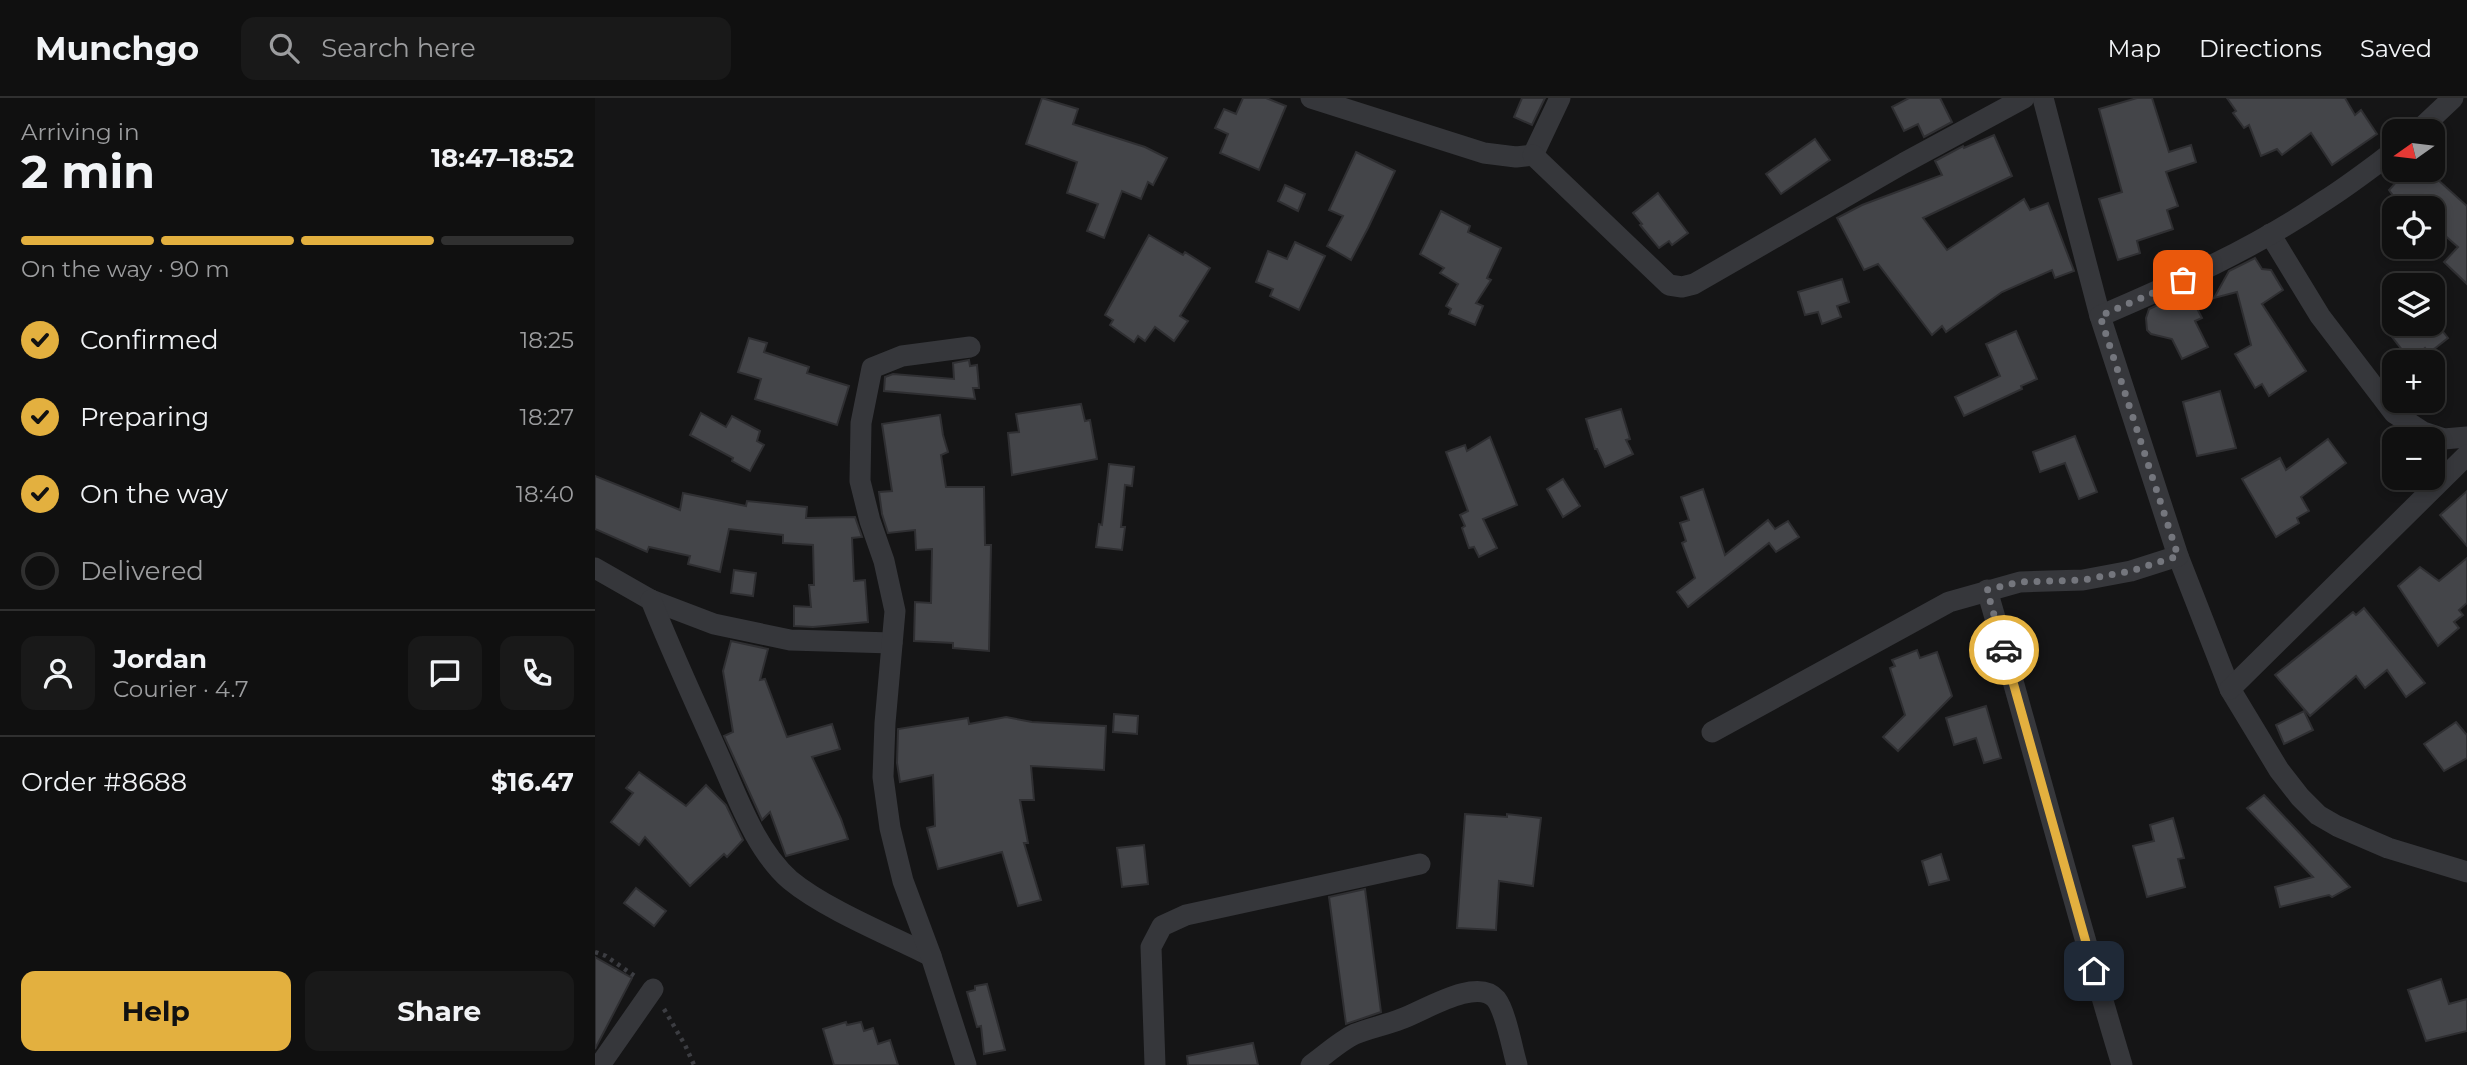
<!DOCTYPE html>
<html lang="en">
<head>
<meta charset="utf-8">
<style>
	body { margin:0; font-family:Montserrat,sans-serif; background:#191919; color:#f1f3f6; height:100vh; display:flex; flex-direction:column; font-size:26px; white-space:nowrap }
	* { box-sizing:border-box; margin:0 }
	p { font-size:23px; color:#9c9d9f }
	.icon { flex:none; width:38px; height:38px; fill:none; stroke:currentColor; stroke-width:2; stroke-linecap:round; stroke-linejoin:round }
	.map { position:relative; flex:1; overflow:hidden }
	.sheet { display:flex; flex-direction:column; background:#101010; width:595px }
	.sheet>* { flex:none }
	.needle { width:46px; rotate:256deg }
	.buttons { position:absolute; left:1787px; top:21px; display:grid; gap:14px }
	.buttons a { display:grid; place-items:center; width:63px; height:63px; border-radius:14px; background:#101010; box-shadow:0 4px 10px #0003,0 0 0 2px #303030; font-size:35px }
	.pin { position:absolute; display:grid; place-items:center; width:60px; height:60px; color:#fff; margin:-30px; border-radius:14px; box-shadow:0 4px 10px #0006 }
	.courier { position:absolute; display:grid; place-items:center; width:70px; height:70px; margin:-35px; border:5px solid #e3b03f; border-radius:50%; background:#fff; color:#222; box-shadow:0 2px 9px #0007 }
	.headline em { font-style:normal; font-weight:700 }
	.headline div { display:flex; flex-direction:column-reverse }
	.headline { display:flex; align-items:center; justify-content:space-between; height:119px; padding:0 21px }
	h1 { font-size:46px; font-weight:700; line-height:52px }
	.bar { display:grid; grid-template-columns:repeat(4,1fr); gap:10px 7px; align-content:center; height:84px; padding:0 21px }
	.bar i { height:9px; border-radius:5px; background:#303030 }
	.bar .on { background:#e3b03f }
	.bar p { grid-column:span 4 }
	.line { display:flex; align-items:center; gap:18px; padding:0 21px; border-top:2px solid #303030 }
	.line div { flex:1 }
	.round { display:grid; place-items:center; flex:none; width:74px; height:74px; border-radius:14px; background:#191919 }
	ol { padding:0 21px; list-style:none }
	li { display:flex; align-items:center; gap:21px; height:77px }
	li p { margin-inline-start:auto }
	li .icon { padding:7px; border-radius:50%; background:#e3b03f; color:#111; stroke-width:4 }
	li:last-child { color:#9c9d9f }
	li i { width:38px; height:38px; border:4px solid #303030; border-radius:50% }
	.primary-button { display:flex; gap:14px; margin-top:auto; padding:14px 21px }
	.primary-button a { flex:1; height:80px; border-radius:14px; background:#e3b03f; color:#111; font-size:28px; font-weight:700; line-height:80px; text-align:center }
	.primary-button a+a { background:#191919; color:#f1f3f6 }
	header { display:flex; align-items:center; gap:42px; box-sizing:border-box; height:98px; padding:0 35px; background:#101010; border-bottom:2px solid #303030 }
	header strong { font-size:33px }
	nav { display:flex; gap:38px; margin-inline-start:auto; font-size:24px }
	.search { width:490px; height:63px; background:#191919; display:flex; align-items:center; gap:18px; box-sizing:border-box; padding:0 24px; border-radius:14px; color:#9c9d9f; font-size:26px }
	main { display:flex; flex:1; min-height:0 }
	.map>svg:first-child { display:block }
</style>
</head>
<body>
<header>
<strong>Munchgo</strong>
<div class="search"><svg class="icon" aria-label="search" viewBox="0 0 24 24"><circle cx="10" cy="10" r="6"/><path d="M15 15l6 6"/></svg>Search here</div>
<nav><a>Map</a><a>Directions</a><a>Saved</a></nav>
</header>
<main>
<section class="sheet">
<div class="headline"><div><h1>2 min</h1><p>Arriving in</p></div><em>18:47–18:52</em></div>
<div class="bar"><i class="on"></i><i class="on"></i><i class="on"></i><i></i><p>On the way · 90 m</p></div>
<ol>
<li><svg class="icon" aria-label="check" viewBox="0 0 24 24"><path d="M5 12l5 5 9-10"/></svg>Confirmed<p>18:25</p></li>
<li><svg class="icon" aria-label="check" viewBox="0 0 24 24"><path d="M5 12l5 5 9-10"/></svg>Preparing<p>18:27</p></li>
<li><svg class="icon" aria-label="check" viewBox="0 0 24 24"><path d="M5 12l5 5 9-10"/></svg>On the way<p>18:40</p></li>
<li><i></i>Delivered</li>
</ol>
<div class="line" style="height:126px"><a class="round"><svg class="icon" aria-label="person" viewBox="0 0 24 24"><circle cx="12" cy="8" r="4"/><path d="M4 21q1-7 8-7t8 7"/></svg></a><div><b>Jordan</b><p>Courier · 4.7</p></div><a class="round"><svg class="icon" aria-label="chat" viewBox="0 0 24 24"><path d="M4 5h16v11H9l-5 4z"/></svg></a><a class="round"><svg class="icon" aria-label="phone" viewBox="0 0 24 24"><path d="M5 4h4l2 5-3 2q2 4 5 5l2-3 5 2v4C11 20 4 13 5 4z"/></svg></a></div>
<div class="line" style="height:91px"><div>Order #8688</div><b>$16.47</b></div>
<div class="primary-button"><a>Help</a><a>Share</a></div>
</section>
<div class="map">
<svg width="1872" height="967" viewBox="0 0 1872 967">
	<rect width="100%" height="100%" fill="#151516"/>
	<g fill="#444549" stroke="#2f2f32" stroke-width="2">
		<polygon points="447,0 483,11 478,26 550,49 572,60 558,87 553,84 546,101 527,93 509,140 492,133 503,106 472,95 482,64 431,46"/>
		<polygon points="648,0 671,0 691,8 664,72 625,55 633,36 620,30 629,11 641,16"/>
		<polygon points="927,0 950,0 937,27 919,19"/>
		<polygon points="1314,0 1345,0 1357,24 1329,39 1323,26 1309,33 1297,9"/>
		<polygon points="1542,0 1557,0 1574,54 1596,47 1601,64 1571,74 1583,108 1572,112 1578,131 1542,143 1545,155 1523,162 1504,101 1527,94 1504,11"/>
		<polygon points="1632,0 1750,0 1760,17 1766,12 1782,36 1737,67 1716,35 1687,57 1682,51 1666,58 1654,27 1649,30 1638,15 1641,13"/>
		<polygon points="1399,37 1417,78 1328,120 1352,152 1429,101 1435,112 1453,105 1479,173 1460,180 1457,172 1407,194 1351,234 1347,228 1337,237 1283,166 1269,172 1242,120 1267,107 1347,77 1340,63 1368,48 1369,50"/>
		<polygon points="1220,41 1235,62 1186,96 1171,76"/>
		<polygon points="761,54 800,73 773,130 756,162 732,148 748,118 734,112"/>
		<polygon points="1812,72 1832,72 1872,108 1872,186 1849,164 1863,149 1838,127 1838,110 1807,110 1794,92"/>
		<polygon points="690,87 710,96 703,113 683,103"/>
		<polygon points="1063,95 1093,135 1077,147 1074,143 1064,150 1045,127 1047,126 1038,115"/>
		<polygon points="846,113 875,128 873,134 906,150 892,180 896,182 881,205 888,208 880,227 854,216 856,211 851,208 863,186 845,175 849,170 825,156"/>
		<polygon points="554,137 588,157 590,154 615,170 585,218 593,223 579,243 560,229 550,243 543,238 539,244 515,227 518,222 510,217"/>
		<polygon points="700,144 730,158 704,212 675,198 678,191 661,184 673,153 692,161"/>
		<polygon points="1660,160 1667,171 1676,172 1688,192 1667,206 1711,273 1674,298 1667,286 1660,290 1640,256 1656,247 1642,194 1619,200 1634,173"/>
		<polygon points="1247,181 1254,204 1242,208 1246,219 1227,226 1223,214 1210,217 1203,194"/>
		<polygon points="1593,193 1607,220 1600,223 1613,249 1587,261 1577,241 1556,236 1552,232 1551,220 1554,211"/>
		<polygon points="1787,226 1842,226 1853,240 1834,255 1830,250 1815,262"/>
		<polygon points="1421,233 1442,281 1426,288 1427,291 1369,318 1360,299 1405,278 1391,246"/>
		<polygon points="154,240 172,245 169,254 214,269 212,275 254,288 242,327 160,301 166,281 143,274"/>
		<polygon points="374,262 375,268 382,267 384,290 378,290 380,301 289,293 290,279 298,276 359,281 358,265"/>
		<polygon points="1625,293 1641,350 1602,358 1588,304"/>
		<polygon points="486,306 490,323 495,322 502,361 417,377 413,335 424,334 421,316"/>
		<polygon points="1026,311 1035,341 1031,342 1038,356 1010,369 1002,351 1000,351 991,321"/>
		<polygon points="106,315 131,329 137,318 165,333 162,343 169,347 155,373 137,363 138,360 95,337"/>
		<polygon points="345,317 348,337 353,354 346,357 351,389 389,389 390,447 396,447 394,553 358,550 358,545 319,543 320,504 336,505 337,451 321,452 320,432 293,435 287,416 284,394 297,393 287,326"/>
		<polygon points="1480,338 1502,394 1484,401 1470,365 1445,374 1438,354"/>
		<polygon points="895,339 922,407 888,421 902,450 884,459 879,449 874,450 867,430 870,428 865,417 873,413 851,354 870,347 872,353"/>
		<polygon points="1733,341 1751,365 1706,399 1714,413 1702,420 1704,425 1681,439 1647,381 1685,360 1691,372"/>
		<polygon points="514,366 539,369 537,388 530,387 526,429 530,429 527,452 501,449 504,426 507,427"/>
		<polygon points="0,378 85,412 88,395 151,408 152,403 212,409 211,420 260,419 267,439 257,440 259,483 270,482 273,524 218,529 199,528 199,508 216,509 214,487 219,487 218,447 188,445 188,437 134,431 125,474 93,466 95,458 54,449 52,454 0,431"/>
		<polygon points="968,381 985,408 968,419 952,391"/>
		<polygon points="1108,391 1130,457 1173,422 1180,431 1193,423 1204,439 1181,454 1174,445 1093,509 1082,494 1100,480 1087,445 1091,443 1085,425 1094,422 1086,399"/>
		<polygon points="1872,393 1872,448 1845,417"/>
		<polygon points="1872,460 1872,505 1864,512 1868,517 1859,524 1864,530 1843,548 1803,488 1825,469 1844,483"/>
		<polygon points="139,472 161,475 158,498 136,495"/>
		<polygon points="1769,510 1830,585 1811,599 1792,572 1770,590 1761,578 1715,618 1680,577 1758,514 1761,517"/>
		<polygon points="136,543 173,551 165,582 170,581 192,639 237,626 245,651 217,659 246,721 253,741 191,758 175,714 167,722 129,638 138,634 128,573"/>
		<polygon points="1322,552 1325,560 1342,554 1357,598 1303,653 1288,639 1310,617 1295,570 1300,568 1297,562"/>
		<polygon points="1391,608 1406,660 1389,665 1381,640 1359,647 1351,620"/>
		<polygon points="1709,613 1718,632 1689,646 1681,627"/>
		<polygon points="519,616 543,618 542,636 518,634"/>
		<polygon points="411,619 437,624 511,628 509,672 436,668 439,702 425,702 433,745 429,745 446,802 423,808 407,754 343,771 332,730 340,728 338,677 305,684 302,665 303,631 373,620 374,626"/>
		<polygon points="1861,624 1872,637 1872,660 1849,673 1829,646"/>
		<polygon points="44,674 91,708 111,687 131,707 148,742 132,759 129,756 95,788 50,739 44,747 16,724 38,695 31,690"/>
		<polygon points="1669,697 1755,789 1737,799 1734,797 1685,809 1680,789 1718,779 1652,710"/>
		<polygon points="870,716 912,719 912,716 946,720 938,788 904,783 901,832 862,830"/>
		<polygon points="1578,720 1589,760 1583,761 1590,789 1552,799 1538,748 1559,743 1555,727"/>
		<polygon points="549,747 553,786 527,789 522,750"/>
		<polygon points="1346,756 1354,782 1334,787 1327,763"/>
		<polygon points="41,790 71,813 59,828 29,805"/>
		<polygon points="770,791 786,914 751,926 734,799"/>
		<polygon points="0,859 37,880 0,951"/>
		<polygon points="1846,881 1854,906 1872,901 1872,933 1831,943 1813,892"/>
		<polygon points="392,886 410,952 389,956 386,928 382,929 372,894 380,892 380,888"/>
		<polygon points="251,924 252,927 266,924 269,933 278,930 283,946 295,942 303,967 239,967 228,931"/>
		<polygon points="658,945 663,967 593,967 592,958"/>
	</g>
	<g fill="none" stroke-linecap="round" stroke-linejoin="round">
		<g stroke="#3c3d42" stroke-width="4.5" stroke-dasharray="3.5 5" stroke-linecap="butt">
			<polyline points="0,854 11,858 41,879"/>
			<polyline points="69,911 90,947 99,967"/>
		</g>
		<g stroke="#36373b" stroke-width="21">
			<polyline points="716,0 889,55 921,59 938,57 965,0"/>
			<polyline points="1448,0 1505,218 1583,458 1635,591 1684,672 1705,699 1723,717 1742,728 1793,750 1872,774"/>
			<polyline points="1823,33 1858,0"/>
			<polyline points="938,57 1074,187 1087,189 1099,186 1309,65 1429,0"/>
			<polyline points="1675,136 1725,218 1799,315 1828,334 1849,341 1872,339"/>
			<path d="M1505,218C1582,185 1660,150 1729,103C1753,88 1776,70 1799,53"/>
			<polyline points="0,470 56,502 119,526 195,542 297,545"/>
			<path d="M1392,492C1438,650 1479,809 1527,967"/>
			<path d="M56,502C77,555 101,606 124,658C143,700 160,751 195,782C230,811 294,837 336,858"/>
			<polyline points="1635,591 1872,357"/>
			<polyline points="1117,634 1354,504 1425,484 1488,482 1536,473 1583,458"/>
			<polyline points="5,967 58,891"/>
			<polyline points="371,967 336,858 308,783 295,730 288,679 290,625 300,513 289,463 275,423 265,383 266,325 277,270 307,258 375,249"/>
			<polyline points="560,967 556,849 567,828 591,817 825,766"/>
			<path d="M716,967C730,957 745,943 760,936C775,930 791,927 806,921C827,914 882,878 901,901C911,914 917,950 922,967"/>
		</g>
	</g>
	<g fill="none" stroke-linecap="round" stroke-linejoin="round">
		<polyline stroke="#74767d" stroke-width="7" stroke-dasharray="0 12.6" points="1409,552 1392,492 1424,484 1488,482 1536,473 1583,458 1505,218 1588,182"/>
		<polyline stroke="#e3b03f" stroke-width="9" points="1409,552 1499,873"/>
	</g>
</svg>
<div class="buttons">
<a><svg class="needle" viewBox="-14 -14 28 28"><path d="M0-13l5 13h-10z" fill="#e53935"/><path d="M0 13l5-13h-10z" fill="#9c9d9f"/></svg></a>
<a><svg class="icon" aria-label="locate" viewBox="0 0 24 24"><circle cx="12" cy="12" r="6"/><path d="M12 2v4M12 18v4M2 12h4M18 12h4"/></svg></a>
<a><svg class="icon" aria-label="layers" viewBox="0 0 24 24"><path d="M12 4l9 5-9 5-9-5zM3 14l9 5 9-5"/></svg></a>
<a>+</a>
<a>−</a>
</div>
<div class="pin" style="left:1588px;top:182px;background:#ea580c"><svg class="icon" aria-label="bag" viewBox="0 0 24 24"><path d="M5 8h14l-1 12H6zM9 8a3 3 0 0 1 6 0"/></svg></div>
<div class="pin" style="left:1499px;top:873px;background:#1f2937"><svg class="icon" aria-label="home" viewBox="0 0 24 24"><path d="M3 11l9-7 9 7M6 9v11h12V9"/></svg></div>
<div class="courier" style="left:1409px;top:552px"><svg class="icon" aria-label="car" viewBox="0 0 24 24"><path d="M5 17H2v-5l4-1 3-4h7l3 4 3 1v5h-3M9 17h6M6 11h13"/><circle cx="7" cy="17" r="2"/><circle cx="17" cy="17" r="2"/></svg></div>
</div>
</main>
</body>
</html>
